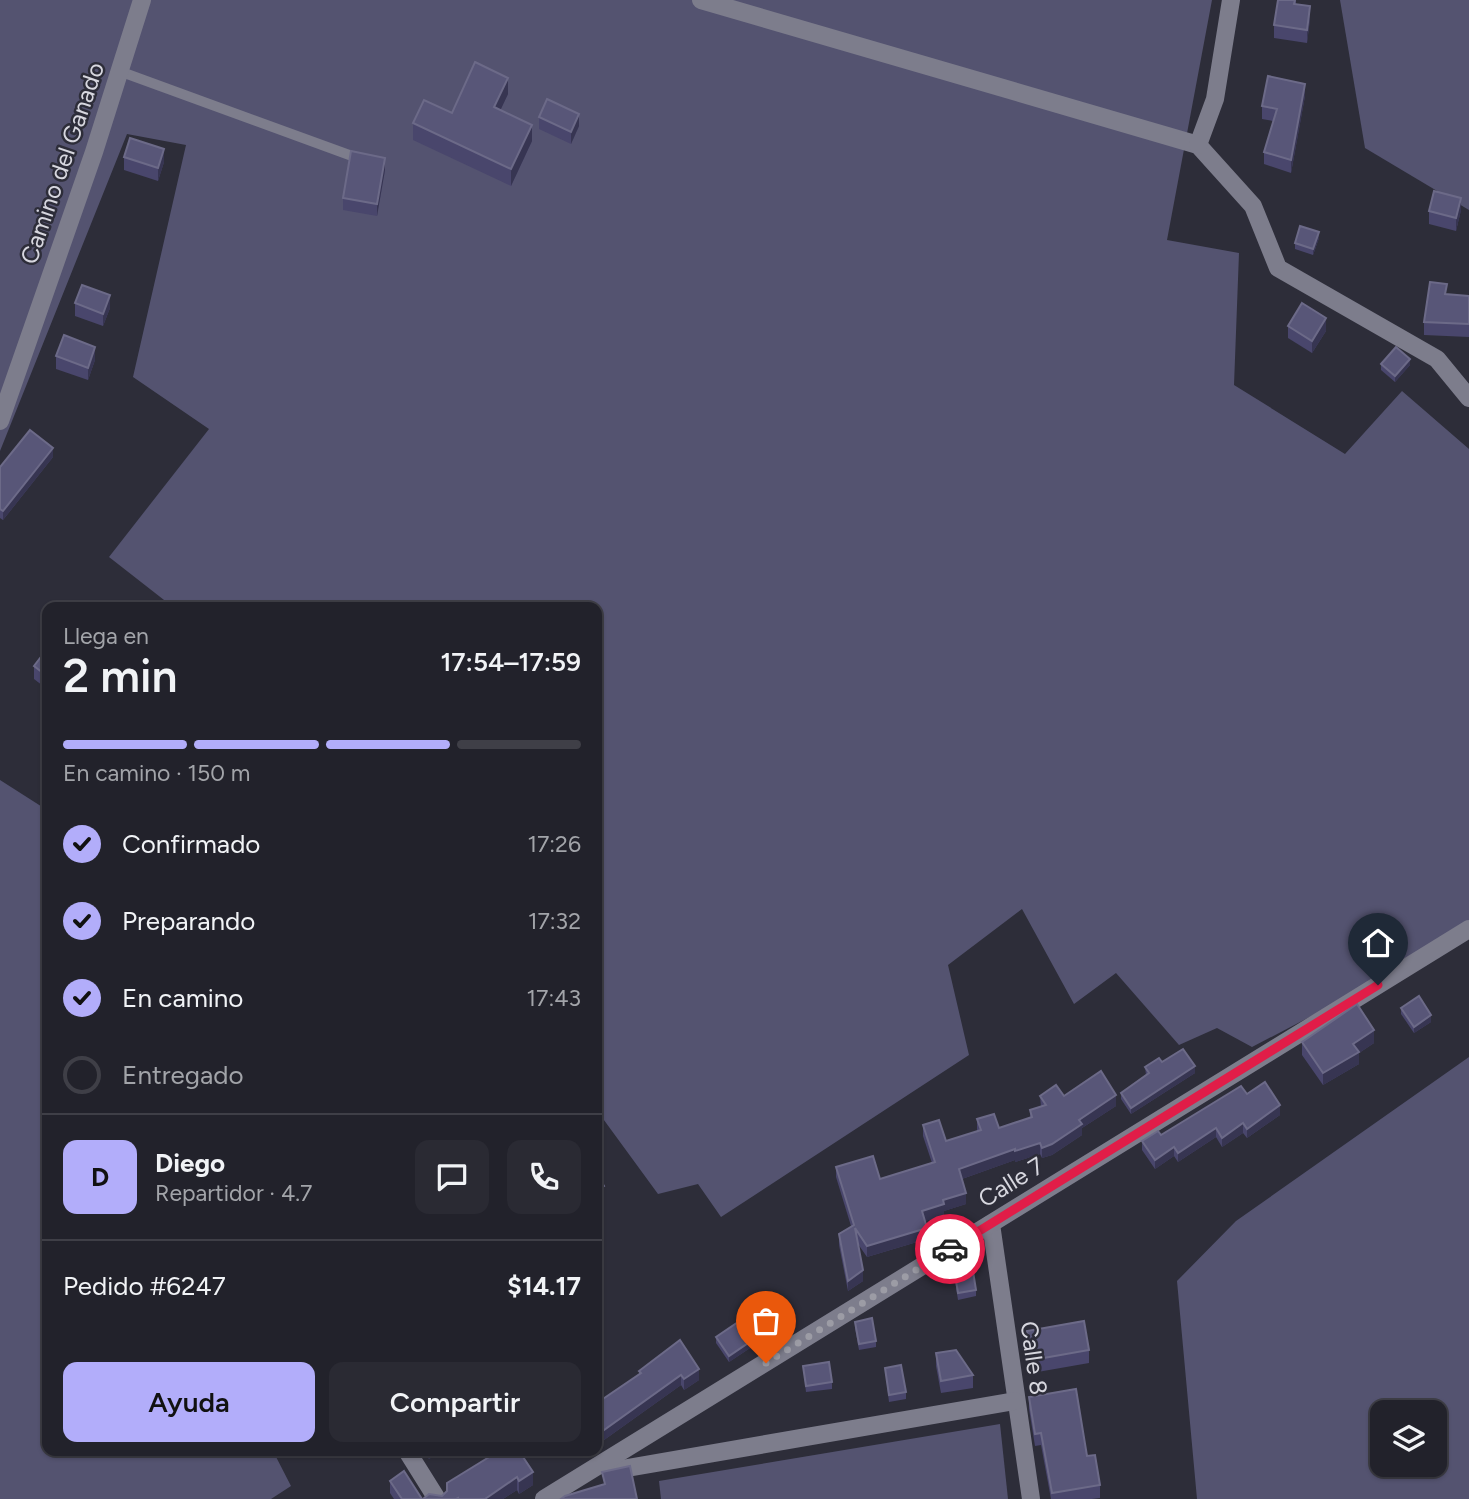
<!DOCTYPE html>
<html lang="es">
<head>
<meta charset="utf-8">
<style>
	body { margin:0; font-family:Figtree,sans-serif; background:#2a2a33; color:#f1f3f6; height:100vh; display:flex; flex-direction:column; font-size:26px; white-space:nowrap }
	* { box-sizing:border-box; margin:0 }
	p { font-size:23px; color:#a2a4a9 }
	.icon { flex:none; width:38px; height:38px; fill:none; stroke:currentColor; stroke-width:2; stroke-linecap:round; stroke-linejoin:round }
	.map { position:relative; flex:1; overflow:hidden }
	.panel { position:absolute; left:42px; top:602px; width:560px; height:854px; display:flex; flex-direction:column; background:#22222b; border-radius:14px; box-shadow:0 2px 5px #0004,0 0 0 2px #3f3f47 }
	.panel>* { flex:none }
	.fabs { position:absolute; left:1370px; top:1400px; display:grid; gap:14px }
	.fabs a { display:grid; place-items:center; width:77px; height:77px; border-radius:14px; background:#22222b; box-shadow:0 2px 5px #0004,0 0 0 2px #3f3f47; font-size:35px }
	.pin { position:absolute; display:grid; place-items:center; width:60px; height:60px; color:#fff; margin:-72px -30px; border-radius:50% 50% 50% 0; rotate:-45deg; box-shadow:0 0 7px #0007 }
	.pin .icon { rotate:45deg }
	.courier { position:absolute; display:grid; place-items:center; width:70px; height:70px; margin:-35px; border:5px solid #e11d48; border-radius:50%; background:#fff; color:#222; box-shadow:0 2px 9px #0007 }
	.headline em { font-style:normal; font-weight:600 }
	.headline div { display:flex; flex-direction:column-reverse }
	.headline { display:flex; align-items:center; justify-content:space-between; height:119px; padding:0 21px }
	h1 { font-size:46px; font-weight:600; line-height:52px }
	.bar { display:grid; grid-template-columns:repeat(4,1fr); gap:10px 7px; align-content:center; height:84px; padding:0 21px }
	.bar i { height:9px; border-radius:5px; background:#3f3f47 }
	.bar .current { background:#b2adfa }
	.bar p { grid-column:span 4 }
	.line { display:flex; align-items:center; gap:18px; padding:0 21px; border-top:2px solid #3f3f47 }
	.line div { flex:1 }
	.round { display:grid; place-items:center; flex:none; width:74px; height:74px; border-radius:14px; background:#2a2a33 }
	ol { padding:0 21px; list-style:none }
	li { display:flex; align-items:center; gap:21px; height:77px }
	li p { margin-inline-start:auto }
	li .icon { padding:7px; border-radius:50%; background:#b2adfa; color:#111; stroke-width:4 }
	li:last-child { color:#a2a4a9 }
	li i { width:38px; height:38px; border:4px solid #3f3f47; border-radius:50% }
	.primary-button { display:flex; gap:14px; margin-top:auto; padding:14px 21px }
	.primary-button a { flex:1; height:80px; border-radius:14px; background:#b2adfa; color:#111; font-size:28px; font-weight:600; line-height:80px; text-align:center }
	.primary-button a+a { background:#2a2a33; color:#f1f3f6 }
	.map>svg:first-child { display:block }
</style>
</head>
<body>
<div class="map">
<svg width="1469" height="1499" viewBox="0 0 1469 1499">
	<rect width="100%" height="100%" fill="#2d2d39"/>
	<g fill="#545370" fill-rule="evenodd">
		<polygon points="0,0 1212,0 1167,240 1239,253 1234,385 1345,454 1402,391 1469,449 1469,934 1252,1047 1217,1028 1179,1045 1116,973 1074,1004 1022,909 948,965 969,1055 721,1217 698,1184 658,1194 601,1116 597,1118 597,607 173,607 109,557 209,429 133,377 186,145 127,134 0,451"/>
		<polygon points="1340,0 1469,0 1469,210 1365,148"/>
		<polygon points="0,780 47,810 47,1451 273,1451 291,1486 271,1499 0,1499"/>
		<path d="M1469,1057V1499H1197L1177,1281L1236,1221ZM1382,1412H1435V1465H1382Z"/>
		<polygon points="1000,1424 1008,1499 661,1499 659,1481"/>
	</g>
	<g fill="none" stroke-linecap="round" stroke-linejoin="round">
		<polyline stroke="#7d7d8c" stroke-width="10" points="119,71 363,160"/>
		<g stroke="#7d7d8c" stroke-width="18">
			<polyline points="701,0 1198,145 1253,206 1278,268 1437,359 1469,398"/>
			<polyline points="1198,145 1215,99 1231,0"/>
			<polyline points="0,421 94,152 142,0"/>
			<polyline points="991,1224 1031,1499"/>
			<polyline points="407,1451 437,1499"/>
			<polyline points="610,1471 1015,1401"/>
			<polyline points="544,1499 1469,929"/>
		</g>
	</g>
	<g fill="#49466c">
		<polygon points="1274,0 1296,0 1296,4 1310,19 1307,43 1274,38 1274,25 1278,0"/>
		<polygon points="508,94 500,110 532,141 511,186 413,140 413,123 452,113"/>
		<polygon points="1305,96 1291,173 1264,164 1264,152 1273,121 1262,119 1262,106"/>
		<polygon points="539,117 579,126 571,144 539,129"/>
		<polygon points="124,157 164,162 158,181 124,170"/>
		<polygon points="385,170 377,216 343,210 343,198"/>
		<polygon points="1461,210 1456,231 1429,224 1429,211"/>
		<polygon points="1319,238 1313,255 1295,249 1295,243"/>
		<polygon points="1447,294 1469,296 1469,337 1424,335 1424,322"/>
		<polygon points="75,303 110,308 103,326 75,316"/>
		<polygon points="1288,326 1326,331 1312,353 1288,338"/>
		<polygon points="56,356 95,360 88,380 56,369"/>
		<polygon points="1381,364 1410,365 1395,382 1381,370"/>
		<polygon points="53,457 3,520 0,518 0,467"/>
		<polygon points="47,649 47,689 34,679 34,666"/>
		<polygon points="1401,1008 1431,1022 1414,1033 1401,1014"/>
		<polygon points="1302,1042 1374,1043 1359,1053 1359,1064 1323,1085 1302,1055"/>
		<polygon points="1162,1062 1195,1073 1131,1114 1121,1099 1121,1093 1146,1075 1145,1067"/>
		<polygon points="1247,1094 1280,1115 1247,1138 1243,1133 1222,1147 1216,1137 1178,1162 1174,1156 1155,1169 1142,1150 1142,1141 1161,1135"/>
		<polygon points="1040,1096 1064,1096 1116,1106 1082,1128 1082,1135 1052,1155 1042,1158 1040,1154 1015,1162 1015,1160 962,1179 966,1204 944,1211 944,1215 925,1221 927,1239 867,1257 858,1244 863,1281 848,1291 839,1245 839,1234 851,1226 836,1177 836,1167 880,1179 932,1163 923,1136 923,1125 946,1141 977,1131 977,1119 999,1128 1030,1118 1030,1110 1041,1107"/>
		<polygon points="954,1268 976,1290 976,1296 958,1300 954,1274"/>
		<polygon points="791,1321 729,1362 716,1343 716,1337"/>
		<polygon points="855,1322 876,1341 876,1347 859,1350 855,1328"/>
		<polygon points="1027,1331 1089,1350 1089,1363 1032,1373 1027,1344"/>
		<polygon points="680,1340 699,1380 684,1390 681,1385 597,1445 597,1403 639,1375 639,1371"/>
		<polygon points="936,1353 973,1375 973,1388 941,1393 936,1366"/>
		<polygon points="803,1366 832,1382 832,1389 806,1392"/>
		<polygon points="885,1368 906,1392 906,1399 889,1402"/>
		<polygon points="1029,1397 1087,1456 1100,1485 1100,1498 1092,1499 1051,1499 1041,1445 1035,1446 1029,1409"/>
		<polygon points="424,1451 442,1451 429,1459"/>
		<polygon points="496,1451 519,1451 533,1485 519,1494 517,1490 503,1499 423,1499 442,1496 496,1453"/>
		<polygon points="390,1481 422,1499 394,1499 390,1493"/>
	</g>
	<g fill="#373552">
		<polygon points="1310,6 1310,19 1307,43 1307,30"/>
		<polygon points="508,78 508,94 494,124 494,107"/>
		<polygon points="1305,84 1305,96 1291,173 1291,160"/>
		<polygon points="579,114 579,126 571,144 571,132"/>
		<polygon points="532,125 532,141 511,186 511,169"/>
		<polygon points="164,149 164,162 158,181 158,168"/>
		<polygon points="385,158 385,170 377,216 377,204"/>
		<polygon points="1461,198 1461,210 1456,231 1456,218"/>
		<polygon points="1319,232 1319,238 1313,255 1313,249"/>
		<polygon points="110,295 110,308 103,326 103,314"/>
		<polygon points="1326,318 1326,331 1312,353 1312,341"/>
		<polygon points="95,347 95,360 88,380 88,368"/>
		<polygon points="1410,359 1410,365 1395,382 1395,376"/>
		<polygon points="53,448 53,457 3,520 3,511"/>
		<polygon points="1431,1015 1431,1022 1414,1033 1414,1027"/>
		<polygon points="1374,1030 1374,1043 1359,1053 1359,1064 1323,1085 1323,1073 1353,1044"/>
		<polygon points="1195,1066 1195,1073 1131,1114 1131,1108"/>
		<polygon points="1116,1095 1116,1106 1082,1128 1082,1135 1052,1155 1042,1158 1042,1148 1079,1120"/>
		<polygon points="1280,1105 1280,1115 1247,1138 1247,1129"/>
		<polygon points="1243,1123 1243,1133 1222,1147 1222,1138"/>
		<polygon points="1216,1128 1216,1137 1178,1162 1178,1153"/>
		<polygon points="1040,1143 1040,1154 1015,1162 1015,1151"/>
		<polygon points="1174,1147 1174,1156 1155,1169 1155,1160"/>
		<polygon points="1015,1149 1015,1160 959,1180 959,1169"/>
		<polygon points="604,1186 604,1193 597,1198 597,1191"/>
		<polygon points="966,1193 966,1204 944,1211 944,1215 922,1222 922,1211 943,1200"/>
		<polygon points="927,1228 927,1239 867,1257 867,1246"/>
		<polygon points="863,1270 863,1281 848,1291 848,1281"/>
		<polygon points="791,1314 791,1321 729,1362 729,1356"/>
		<polygon points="699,1369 699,1380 684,1390 684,1379"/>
		<polygon points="681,1375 681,1385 597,1445 597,1435"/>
		<polygon points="429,1451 442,1451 429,1459"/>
		<polygon points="581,1451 589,1451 581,1456"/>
		<polygon points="533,1472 533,1485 519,1494 519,1481"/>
		<polygon points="517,1477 517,1490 503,1499 485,1499"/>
	</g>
	<g fill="#585678" stroke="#6c6a88" stroke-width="2">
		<polygon points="1278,0 1295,0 1294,4 1310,6 1307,30 1274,25"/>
		<polygon points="475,62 508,78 494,107 532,125 511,169 413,123 424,100 452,113"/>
		<polygon points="1268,76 1305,84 1291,160 1264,152 1277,109 1262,106"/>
		<polygon points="547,99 579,114 571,132 539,117"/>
		<polygon points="130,138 164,149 158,168 124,157"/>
		<polygon points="351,151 385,158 377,204 343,198"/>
		<polygon points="1434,191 1461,198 1456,218 1429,211"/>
		<polygon points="1300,226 1319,232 1313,249 1295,243"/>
		<polygon points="1430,282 1447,284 1445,294 1469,296 1469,324 1424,322"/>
		<polygon points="82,285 110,295 103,314 75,303"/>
		<polygon points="1302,303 1326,318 1312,341 1288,326"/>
		<polygon points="64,335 95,347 88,368 56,356"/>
		<polygon points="1396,347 1410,359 1395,376 1381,364"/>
		<polygon points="30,430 53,448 3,511 0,509 0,467"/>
		<polygon points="47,649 47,676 34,666"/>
		<polygon points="1419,996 1431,1015 1414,1027 1401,1008"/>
		<polygon points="1357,1004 1374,1030 1353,1044 1359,1052 1323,1073 1302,1042"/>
		<polygon points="1183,1049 1195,1066 1131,1108 1121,1093 1149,1073 1145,1067 1159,1058 1162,1062"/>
		<polygon points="1101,1071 1116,1095 1079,1120 1082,1124 1052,1144 1042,1148 1040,1143 1015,1151 1015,1149 959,1169 966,1193 943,1200 944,1204 922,1211 927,1228 867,1246 855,1228 863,1270 848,1281 839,1234 854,1225 836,1167 873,1156 880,1179 935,1162 923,1125 939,1120 946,1141 981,1130 977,1119 994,1114 999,1128 1032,1117 1030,1110 1046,1105 1040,1096 1056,1085 1064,1096"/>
		<polygon points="1265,1082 1280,1105 1247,1129 1243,1123 1222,1138 1216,1128 1178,1153 1174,1147 1155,1160 1142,1141 1158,1131 1161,1135 1241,1086 1247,1094"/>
		<polygon points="597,1175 604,1186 597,1191"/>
		<polygon points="972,1265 976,1290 958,1293 954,1268"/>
		<polygon points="778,1295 791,1314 729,1356 716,1337"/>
		<polygon points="872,1318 876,1341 859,1344 855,1322"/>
		<polygon points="1084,1321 1089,1350 1032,1360 1027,1331"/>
		<polygon points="680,1340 699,1369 684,1379 681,1375 597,1435 597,1403 641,1373 639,1371"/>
		<polygon points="956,1350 973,1375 941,1381 936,1353"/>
		<polygon points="829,1362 832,1382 806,1386 803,1366"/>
		<polygon points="901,1365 906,1392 889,1395 885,1368"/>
		<polygon points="1076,1389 1087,1456 1095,1455 1100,1485 1052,1493 1041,1433 1035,1434 1029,1397"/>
		<polygon points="499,1451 519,1451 533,1472 519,1481 517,1477 485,1499 458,1499 458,1498 456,1499 423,1499 429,1494 442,1496 447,1491 447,1483"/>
		<polygon points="630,1466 637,1499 561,1499 565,1496 605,1484 602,1472"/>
		<polygon points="404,1471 422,1499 402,1499 390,1481"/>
	</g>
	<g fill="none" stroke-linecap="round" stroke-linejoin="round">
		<polyline stroke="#9c9ca5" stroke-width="7" stroke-dasharray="0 12.6" points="766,1363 950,1249"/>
		<polyline stroke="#e11d48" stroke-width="9" points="950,1249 1378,985"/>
	</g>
	<g text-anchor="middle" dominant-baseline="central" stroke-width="5" stroke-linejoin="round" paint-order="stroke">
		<g font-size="24" fill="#d7d7df" stroke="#2d2d39">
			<text transform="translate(62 163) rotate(-71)">Camino del Ganado</text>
			<text transform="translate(1011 1182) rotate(-32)">Calle 7</text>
			<text transform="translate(1034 1358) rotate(82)">Calle 8</text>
		</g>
	</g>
</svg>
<div class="fabs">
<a><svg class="icon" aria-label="layers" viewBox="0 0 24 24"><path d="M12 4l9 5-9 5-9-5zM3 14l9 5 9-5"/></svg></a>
</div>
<div class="pin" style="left:766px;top:1363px;background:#ea580c"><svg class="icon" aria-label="bag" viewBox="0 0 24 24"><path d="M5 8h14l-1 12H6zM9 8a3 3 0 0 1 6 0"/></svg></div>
<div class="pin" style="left:1378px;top:985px;background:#1f2937"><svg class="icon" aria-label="home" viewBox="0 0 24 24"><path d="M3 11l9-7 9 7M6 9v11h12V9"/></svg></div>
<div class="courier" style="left:950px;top:1249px"><svg class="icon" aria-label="car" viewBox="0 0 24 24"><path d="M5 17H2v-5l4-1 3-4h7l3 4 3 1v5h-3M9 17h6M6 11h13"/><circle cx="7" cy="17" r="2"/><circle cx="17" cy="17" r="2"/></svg></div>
<section class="panel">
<div class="headline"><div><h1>2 min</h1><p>Llega en</p></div><em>17:54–17:59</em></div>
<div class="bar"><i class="current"></i><i class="current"></i><i class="current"></i><i></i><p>En camino · 150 m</p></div>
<ol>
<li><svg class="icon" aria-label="check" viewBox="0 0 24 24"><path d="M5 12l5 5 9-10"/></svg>Confirmado<p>17:26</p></li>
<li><svg class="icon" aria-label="check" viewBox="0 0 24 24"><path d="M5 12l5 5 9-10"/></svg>Preparando<p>17:32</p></li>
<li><svg class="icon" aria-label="check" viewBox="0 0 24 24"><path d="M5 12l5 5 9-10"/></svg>En camino<p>17:43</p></li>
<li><i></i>Entregado</li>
</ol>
<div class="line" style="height:126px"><b class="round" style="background:#b2adfa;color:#111">D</b><div><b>Diego</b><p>Repartidor · 4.7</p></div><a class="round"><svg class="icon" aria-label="chat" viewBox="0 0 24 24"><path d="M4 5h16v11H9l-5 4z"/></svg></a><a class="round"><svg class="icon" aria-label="phone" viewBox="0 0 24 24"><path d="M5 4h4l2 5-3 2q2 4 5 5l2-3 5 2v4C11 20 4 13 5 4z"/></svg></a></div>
<div class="line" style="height:91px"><div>Pedido #6247</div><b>$14.17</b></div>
<div class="primary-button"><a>Ayuda</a><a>Compartir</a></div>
</section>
</div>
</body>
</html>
